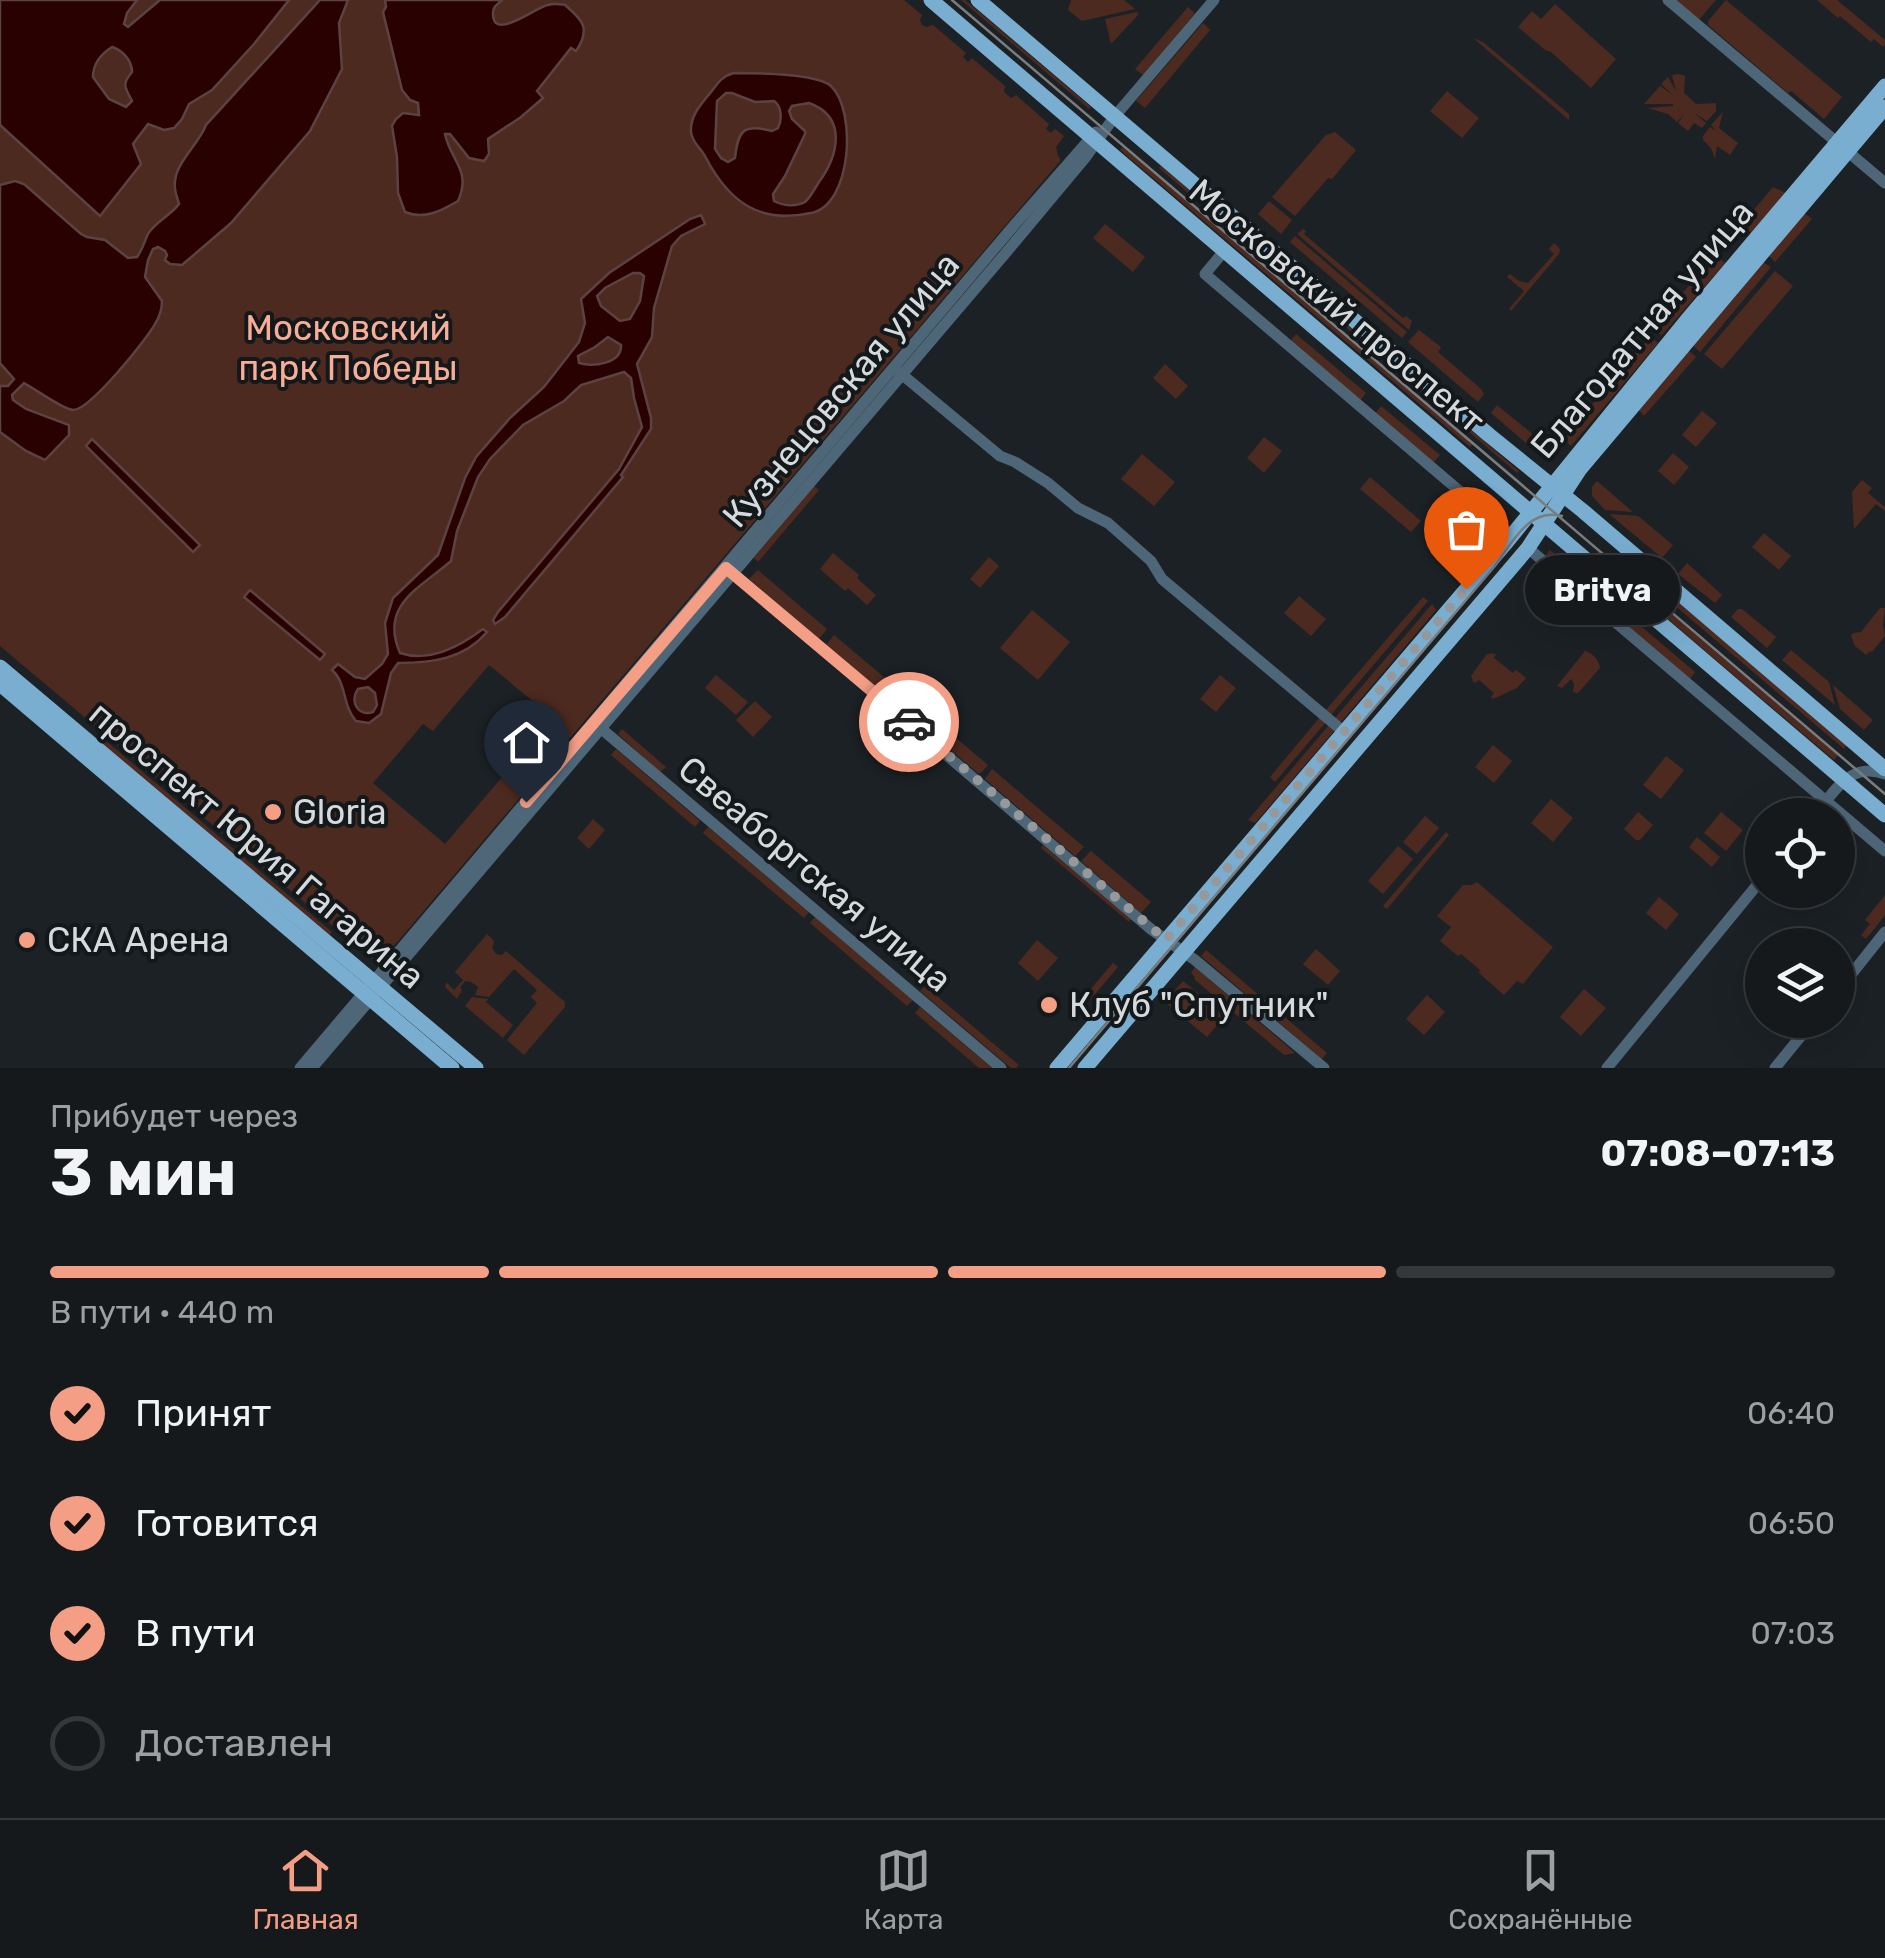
<!DOCTYPE html>
<html lang="ru">
<head>
<meta charset="utf-8">
<style>
	body { margin:0; font-family:Rubik,sans-serif; background:#222629; color:#f1f3f6; height:100vh; display:flex; flex-direction:column; font-size:38px; white-space:nowrap }
	* { box-sizing:border-box; margin:0 }
	p { font-size:32px; color:#9da0a3 }
	.icon { flex:none; width:55px; height:55px; fill:none; stroke:currentColor; stroke-width:2; stroke-linecap:round; stroke-linejoin:round }
	.map { position:relative; height:1068px; overflow:hidden }
	.details { display:flex; flex-direction:column; background:#15191c; flex:1 }
	.details>* { flex:none }
	.tools { position:absolute; left:1745px; top:798px; display:grid; gap:20px }
	.tools a { display:grid; place-items:center; width:110px; height:110px; border-radius:50%; background:#15191c; box-shadow:0 10px 40px #0002,0 0 0 2px #34383b; font-size:50px }
	.pin { position:absolute; display:grid; place-items:center; width:85px; height:85px; color:#fff; margin:-102px -42px; border-radius:50% 50% 50% 0; rotate:-45deg; box-shadow:0 0 10px #0007 }
	.pin .icon { rotate:45deg }
	.courier { position:absolute; display:grid; place-items:center; width:100px; height:100px; margin:-50px; border:8px solid #f49e86; border-radius:50%; background:#fff; color:#222; box-shadow:0 2px 12px #0007 }
	.bubble { position:absolute; height:70px; border-radius:35px; background:#15191c; box-shadow:0 10px 40px #0002,0 0 0 2px #34383b; font-size:32px; font-weight:700; line-height:70px; text-align:center }
	.summary em { font-style:normal; font-weight:700 }
	.summary div { display:flex; flex-direction:column-reverse }
	.summary { display:flex; align-items:center; justify-content:space-between; height:170px; padding:0 50px }
	h1 { font-size:65px; font-weight:700; line-height:75px }
	.bar { display:grid; grid-template-columns:repeat(4,1fr); gap:15px 10px; align-content:center; height:120px; padding:0 50px }
	.bar i { height:12px; border-radius:8px; background:#34383b }
	.bar .on { background:#f49e86 }
	.bar p { grid-column:span 4 }
	ol { padding:0 50px; list-style:none }
	li { display:flex; align-items:center; gap:30px; height:110px }
	li p { margin-inline-start:auto }
	li .icon { padding:10px; border-radius:50%; background:#f49e86; color:#111; stroke-width:4 }
	li:last-child { color:#9da0a3 }
	li i { width:55px; height:55px; border:5px solid #34383b; border-radius:50% }
	.tab-bar { display:flex; justify-content:space-around; align-items:center; height:140px; border-top:2px solid #34383b; background:#15191c; font-size:28px; color:#9da0a3 }
	.tab-bar a { display:grid; justify-items:center; gap:5px }
	.tab-bar .on { color:#f49e86 }
	.map>svg:first-child { display:block }
</style>
</head>
<body>
<div class="map">
<svg width="1885" height="1068" viewBox="0 0 1885 1068">
	<rect width="100%" height="100%" fill="#1c2125"/>
	<g fill="#4d2a20">
		<polygon points="0,0 904,0 922,15 920,20 922,25 926,27 933,25 966,53 963,57 968,62 972,58 1005,86 1004,92 1011,98 1016,95 1049,124 1046,129 1051,133 1055,129 1064,136 1056,147 1058,156 1061,160 547,765 529,746 552,717 489,665 433,731 423,724 373,783 445,844 515,762 524,761 540,774 382,960 375,955 372,959 0,646"/>
		<polygon points="961,0 965,0 1091,107 1089,109"/>
		<polygon points="1071,0 1124,0 1135,9 1082,21 1068,10"/>
		<polygon points="1673,0 1716,0 1698,21"/>
		<polygon points="1726,0 1842,97 1824,119 1791,91 1788,93 1708,25 1708,21"/>
		<polygon points="1817,0 1837,0 1885,40 1885,44 1883,47 1874,39 1871,42 1840,16 1838,18"/>
		<polygon points="1555,4 1616,59 1591,88 1551,52 1545,50 1518,27 1532,11 1541,19"/>
		<polygon points="1188,7 1195,13 1143,75 1135,69"/>
		<polygon points="1137,12 1138,15 1111,44 1105,19"/>
		<polygon points="1203,23 1210,30 1145,108 1136,101"/>
		<polygon points="1473,38 1483,42 1569,114 1569,120"/>
		<polygon points="1678,74 1685,76 1684,93 1696,104 1716,103 1716,111 1707,121 1694,113 1706,123 1702,128 1694,123 1688,131 1678,123 1685,113 1677,122 1668,114 1648,108 1673,106 1673,104 1644,104 1660,86 1673,95 1661,84 1668,77 1676,91 1672,75"/>
		<polygon points="1447,91 1479,118 1462,138 1430,111"/>
		<polygon points="1723,112 1719,128 1738,143 1730,155 1717,146 1715,159 1711,148 1703,140 1703,136 1710,127 1716,131 1711,125"/>
		<polygon points="1335,132 1356,150 1332,179 1328,178 1295,216 1272,197 1326,135"/>
		<polygon points="1123,147 1473,444 1470,447 1120,150"/>
		<polygon points="1161,166 1519,471 1517,473 1159,168"/>
		<polygon points="1773,187 1786,193 1751,233 1741,225"/>
		<polygon points="1269,201 1292,220 1281,234 1258,214"/>
		<polygon points="1804,213 1812,219 1775,262 1768,255"/>
		<polygon points="1105,224 1145,257 1133,272 1093,238"/>
		<polygon points="1303,229 1306,231 1304,234 1403,318 1406,316 1412,321 1409,330 1297,234"/>
		<polygon points="1295,236 1407,332 1402,338 1290,242"/>
		<polygon points="1554,243 1560,249 1559,254 1511,311 1509,309 1524,291 1507,277 1510,274 1519,281 1528,283 1554,254 1549,249"/>
		<polygon points="1715,255 1725,263 1661,336 1654,327"/>
		<polygon points="1763,262 1771,267 1700,352 1692,345"/>
		<polygon points="1775,271 1793,286 1722,369 1704,354"/>
		<polygon points="1419,330 1441,347 1438,352 1481,389 1484,394 1478,402 1408,342"/>
		<polygon points="1296,334 1366,393 1360,401 1290,341"/>
		<polygon points="1650,337 1658,343 1571,446 1563,439"/>
		<polygon points="1688,350 1696,357 1644,416 1638,409"/>
		<polygon points="1165,364 1188,386 1176,399 1153,378"/>
		<polygon points="1497,405 1541,441 1534,450 1491,413"/>
		<polygon points="1381,406 1440,455 1433,463 1375,414"/>
		<polygon points="1702,411 1717,423 1696,447 1682,435"/>
		<polygon points="1264,437 1282,451 1264,473 1247,458"/>
		<polygon points="1673,453 1689,467 1674,485 1658,471"/>
		<polygon points="1142,454 1175,482 1154,506 1121,479"/>
		<polygon points="1370,477 1421,521 1411,532 1360,489"/>
		<polygon points="1862,480 1872,488 1868,493 1885,507 1885,511 1876,504 1854,529 1852,492"/>
		<polygon points="1597,481 1633,512 1605,510 1592,496 1592,487"/>
		<polygon points="814,486 819,490 758,562 754,558"/>
		<polygon points="1609,514 1638,516 1673,545 1662,558"/>
		<polygon points="1764,533 1791,556 1779,570 1752,547"/>
		<polygon points="1550,550 1619,608 1613,615 1545,556"/>
		<polygon points="1598,552 1838,755 1834,760 1595,557"/>
		<polygon points="833,553 859,575 857,578 876,595 867,605 848,588 845,591 820,569"/>
		<polygon points="989,557 999,566 980,588 970,579"/>
		<polygon points="1687,563 1722,595 1715,603 1678,574"/>
		<polygon points="1638,568 1847,745 1844,749 1635,572"/>
		<polygon points="758,570 827,629 819,639 749,579"/>
		<polygon points="1299,596 1326,619 1311,636 1284,613"/>
		<polygon points="1423,597 1428,601 1330,716 1325,711"/>
		<polygon points="1432,604 1436,610 1341,722 1334,719"/>
		<polygon points="1880,608 1885,608 1883,625 1885,636 1872,652 1870,651 1866,655 1855,646 1851,636 1853,633 1861,632"/>
		<polygon points="1738,609 1742,609 1776,637 1767,648 1731,617"/>
		<polygon points="1032,610 1070,642 1038,680 1000,648"/>
		<polygon points="1623,611 1695,672 1690,679 1617,618"/>
		<polygon points="834,635 917,705 909,715 826,645"/>
		<polygon points="1791,650 1829,682 1835,705 1782,660"/>
		<path d="M1585,651C1593,653 1599,660 1600,668L1578,693L1573,692L1574,683L1571,679L1562,688L1557,686Z"/>
		<polygon points="1491,653 1496,654 1494,658 1513,673 1516,670 1526,678 1517,688 1493,699 1491,697 1494,693 1479,680 1474,683 1471,676 1486,655"/>
		<polygon points="716,675 748,702 736,715 705,688"/>
		<polygon points="1220,675 1236,688 1216,712 1200,699"/>
		<polygon points="1833,685 1873,720 1864,730 1840,709"/>
		<polygon points="755,701 772,717 753,737 736,720"/>
		<polygon points="922,709 988,765 981,773 978,773 914,719"/>
		<polygon points="1320,717 1326,722 1275,782 1270,777"/>
		<polygon points="1329,725 1334,731 1255,823 1248,820"/>
		<polygon points="622,729 666,767 660,772 620,736 618,734"/>
		<polygon points="105,740 332,932 328,937 102,744"/>
		<polygon points="1493,745 1512,761 1494,783 1475,767"/>
		<polygon points="616,749 700,821 695,827 611,755"/>
		<polygon points="1666,756 1684,770 1661,799 1643,785"/>
		<polygon points="992,769 1084,847 1075,856 985,779"/>
		<polygon points="1551,799 1573,818 1553,842 1531,823"/>
		<polygon points="1638,812 1653,825 1640,840 1636,840 1624,829"/>
		<polygon points="1721,812 1743,830 1726,851 1704,833"/>
		<polygon points="1425,816 1439,828 1417,854 1403,842"/>
		<polygon points="593,819 605,830 589,849 577,838"/>
		<polygon points="708,827 809,912 804,918 703,833"/>
		<polygon points="1446,832 1449,835 1387,909 1383,906"/>
		<polygon points="1697,837 1720,857 1712,867 1689,847"/>
		<polygon points="1043,845 1131,919 1129,922 1041,848"/>
		<polygon points="1398,846 1413,859 1383,894 1368,881"/>
		<polygon points="1091,851 1151,902 1141,913 1081,861"/>
		<polygon points="1477,882 1553,947 1523,984 1517,981 1504,995 1479,973 1480,970 1461,954 1458,956 1440,941 1451,927 1437,916 1463,885 1471,885"/>
		<polygon points="1885,895 1885,915 1866,939 1861,935 1870,924 1865,920"/>
		<polygon points="1659,897 1679,914 1666,930 1646,913"/>
		<polygon points="815,917 913,1000 907,1006 810,923"/>
		<polygon points="487,934 494,941 492,948 496,954 502,955 506,951 565,1002 565,1007 524,1055 507,1040 537,1003 531,997 537,990 514,969 489,997 475,995 478,987 471,982 465,981 460,988 462,990 457,999 445,987 446,982 454,990 463,980 455,972"/>
		<polygon points="1037,940 1058,958 1038,981 1018,963"/>
		<polygon points="1316,949 1340,971 1328,985 1303,964"/>
		<polygon points="1206,950 1327,1053 1322,1059 1201,956"/>
		<polygon points="1113,963 1118,967 1080,1012 1075,1007"/>
		<polygon points="1195,967 1295,1053 1284,1055 1194,979 1195,977 1191,973"/>
		<polygon points="1183,981 1225,1016 1207,1037 1165,1002"/>
		<polygon points="925,986 1019,1065 1016,1068 1011,1068 920,991"/>
		<polygon points="1584,989 1606,1008 1581,1036 1560,1017"/>
		<polygon points="1427,995 1445,1012 1424,1035 1406,1019"/>
		<polygon points="472,997 488,999 486,1002 513,1025 503,1038 465,1006"/>
		<polygon points="920,1007 992,1068 979,1068 915,1013"/>
	</g>
	<g fill="#280100" stroke="#5c4242" stroke-width="2.5" fill-rule="evenodd">
		<path d="M0,0H137L127,13L124,24L128,27L160,0H289L254,44L212,90L189,104L182,119L174,128L164,130L148,124L133,144L141,164L100,216L0,125ZM112,47C122,50 132,60 132,72C122,84 124,86 132,101L126,107L109,99L93,77C93,64 101,54 112,47Z"/>
		<path d="M320,0H348L339,23L342,69L310,131L231,223L182,265L170,264L165,260L167,255L165,251L158,247L153,249L148,260L145,277L162,301C162,310 160,316 155,324C146,340 90,410 73,410C64,410 35,389 24,383L12,395L13,400L26,409L69,425V435L45,460L26,451L0,432V386H8L14,379L0,363V185L15,181L24,184L81,234L87,237L105,240L128,258L137,257C143,249 144,242 148,234C154,223 171,215 179,204C178,199 175,193 175,188C172,165 198,146 206,125Z"/>
		<path d="M385,0H502C498,4 493,6 493,13C492,43 537,6 548,5C554,3 559,4 565,5C583,20 591,29 576,51L571,48L537,91L543,98L521,117L488,139L489,154L484,161L469,158L450,134H445C450,160 472,170 458,201C441,211 424,220 405,212L398,193L397,157L392,126L396,119L403,113L419,115L418,103L410,100L402,90L383,12L386,7Z"/>
		<path d="M734,73C755,73 816,73 831,86C857,111 852,205 811,213C760,224 730,203 706,158C702,149 692,143 691,132C690,116 701,104 711,92C718,83 722,76 734,73ZM726,93H732L755,102L774,101C782,106 782,120 778,128L772,131C742,123 738,132 735,158L728,162L721,158L715,149L717,101ZM809,103C848,117 838,156 819,182C815,188 810,198 805,202C796,207 783,206 774,201L773,194L785,176L805,134V131L792,119L789,111L792,106Z"/>
		<path d="M701,215L705,224L681,236L672,246L654,308L652,337L637,364L651,418V429L621,475L623,477L505,617L495,624L493,620L498,612L619,469L642,427L634,398L631,378L624,372L581,385L564,401L523,425L490,459L478,477L457,531L451,561C420,588 379,605 400,653C430,663 460,646 483,629L487,632C464,659 432,663 398,663L391,673L381,714L369,723L356,721C342,705 347,683 332,670L338,664L355,677L365,679L382,664L388,654L385,623L393,598L438,555L465,478L476,457L510,418L544,387L579,342L585,323L581,299L609,273L690,219ZM633,273H640L644,276L640,301L630,319L620,321L601,306L597,296L605,288ZM608,337L621,345C622,364 593,367 579,363L578,356L595,347ZM368,687L375,693L377,705L373,712C358,717 349,701 358,689Z"/>
		<polygon points="92,439 200,545 193,552 86,446"/>
		<polygon points="250,590 325,654 320,660 244,597"/>
	</g>
	<g fill="none" stroke-linecap="round" stroke-linejoin="round">
		<g stroke="#4e6778" stroke-width="11">
			<polyline points="1668,0 1885,183"/>
			<polyline points="1225,250 1205,274 1511,535"/>
			<polyline points="899,372 1000,456 1015,462 1048,483 1078,508 1108,523 1151,561 1162,579 1344,732"/>
			<polyline points="1528,548 1885,851"/>
			<polyline points="729,570 1152,930 1195,960 1324,1068"/>
			<polyline points="597,725 1001,1068"/>
			<path d="M1815,815C1835,791 1850,761 1885,774"/>
			<polyline points="1838,991 1885,932"/>
			<polyline points="300,1068 1016,223 1096,132"/>
			<polyline points="312,1068 1004,255 1085,158 1115,116 1214,0"/>
			<polyline points="1607,1068 1762,879"/>
			<polyline points="1775,1068 1814,1020"/>
		</g>
		<g stroke="#79aed1" stroke-width="15">
			<polyline points="931,0 1885,815"/>
			<polyline points="978,0 1489,435 1583,511 1885,769"/>
			<polyline points="0,667 476,1068"/>
			<polyline points="0,684 452,1068"/>
			<polyline points="1057,1068 1505,544 1688,319 1885,86"/>
			<polyline points="1085,1068 1528,548 1580,469 1885,107"/>
		</g>
		<g stroke="#797d80" stroke-width="2.5">
			<polyline points="952,0 1885,794"/>
			<path d="M1069,1068L1494,567C1512,544 1528,507 1562,516"/>
		</g>
	</g>
	<g fill="none" stroke-linecap="round" stroke-linejoin="round">
		<polyline stroke="#96999c" stroke-width="10" stroke-dasharray="0 18" points="909,722 1166,940 1466,589"/>
		<polyline stroke="#f49e86" stroke-width="12" points="526,802 726,568 909,722"/>
	</g>
	<g fill="#f49e86" stroke="#13181b" stroke-width="4">
		<circle cx="273" cy="812" r="10"/>
		<circle cx="27" cy="940" r="10"/>
		<circle cx="1049" cy="1005" r="10"/>
	</g>
	<g text-anchor="middle" dominant-baseline="central" stroke-width="8" stroke-linejoin="round" paint-order="stroke">
		<g font-size="35" fill="#d7dadc" stroke="#13181b">
			<text transform="translate(1337 306) rotate(40)">Московский проспект</text>
			<text transform="translate(1642 329) rotate(-50)">Благодатная улица</text>
			<text transform="translate(841 390) rotate(-50)">Кузнецовская улица</text>
			<text transform="translate(257 845) rotate(40)">проспект Юрия Гагарина</text>
			<text transform="translate(815 874) rotate(40)">Свеаборгская улица</text>
		</g>
		<g font-size="35" fill="#f9ad97" stroke="#13181b">
			<text x="348" y="328">Московский<tspan x="348" dy="40">парк Победы</tspan></text>
		</g>
		<g font-size="35" fill="#d7dadc" stroke="#13181b" text-anchor="start">
			<text x="293" y="812">Gloria</text>
			<text x="47" y="940">СКА Арена</text>
			<text x="1069" y="1005">Клуб "Спутник"</text>
		</g>
	</g>
</svg>
<div class="tools">
<a><svg class="icon" aria-label="locate" viewBox="0 0 24 24"><circle cx="12" cy="12" r="6"/><path d="M12 2v4M12 18v4M2 12h4M18 12h4"/></svg></a>
<a><svg class="icon" aria-label="layers" viewBox="0 0 24 24"><path d="M12 4l9 5-9 5-9-5zM3 14l9 5 9-5"/></svg></a>
</div>
<div class="pin" style="left:1466px;top:589px;background:#ea580c"><svg class="icon" aria-label="bag" viewBox="0 0 24 24"><path d="M5 8h14l-1 12H6zM9 8a3 3 0 0 1 6 0"/></svg></div>
<div class="pin" style="left:526px;top:802px;background:#1f2937"><svg class="icon" aria-label="home" viewBox="0 0 24 24"><path d="M3 11l9-7 9 7M6 9v11h12V9"/></svg></div>
<div class="courier" style="left:909px;top:722px"><svg class="icon" aria-label="car" viewBox="0 0 24 24"><path d="M5 17H2v-5l4-1 3-4h7l3 4 3 1v5h-3M9 17h6M6 11h13"/><circle cx="7" cy="17" r="2"/><circle cx="17" cy="17" r="2"/></svg></div>
<div class="bubble" style="left:1525px;top:555px;width:155px">Britva</div>
</div>
<section class="details">
<div class="summary"><div><h1>3 мин</h1><p>Прибудет через</p></div><em>07:08–07:13</em></div>
<div class="bar"><i class="on"></i><i class="on"></i><i class="on"></i><i></i><p>В пути · 440 m</p></div>
<ol>
<li><svg class="icon" aria-label="check" viewBox="0 0 24 24"><path d="M5 12l5 5 9-10"/></svg>Принят<p>06:40</p></li>
<li><svg class="icon" aria-label="check" viewBox="0 0 24 24"><path d="M5 12l5 5 9-10"/></svg>Готовится<p>06:50</p></li>
<li><svg class="icon" aria-label="check" viewBox="0 0 24 24"><path d="M5 12l5 5 9-10"/></svg>В пути<p>07:03</p></li>
<li><i></i>Доставлен</li>
</ol>
</section>
<nav class="tab-bar">
<a class="on"><svg class="icon" aria-label="home" viewBox="0 0 24 24"><path d="M3 11l9-7 9 7M6 9v11h12V9"/></svg>Главная</a>
<a><svg class="icon" aria-label="map" viewBox="0 0 24 24"><path d="M3 6l6-2 6 2 6-2v14l-6 2-6-2-6 2zM9 4v14M15 6v14"/></svg>Карта</a>
<a><svg class="icon" aria-label="saved" viewBox="0 0 24 24"><path d="M7 4h10v16l-5-4-5 4z"/></svg>Сохранённые</a>
</nav>
</body>
</html>
